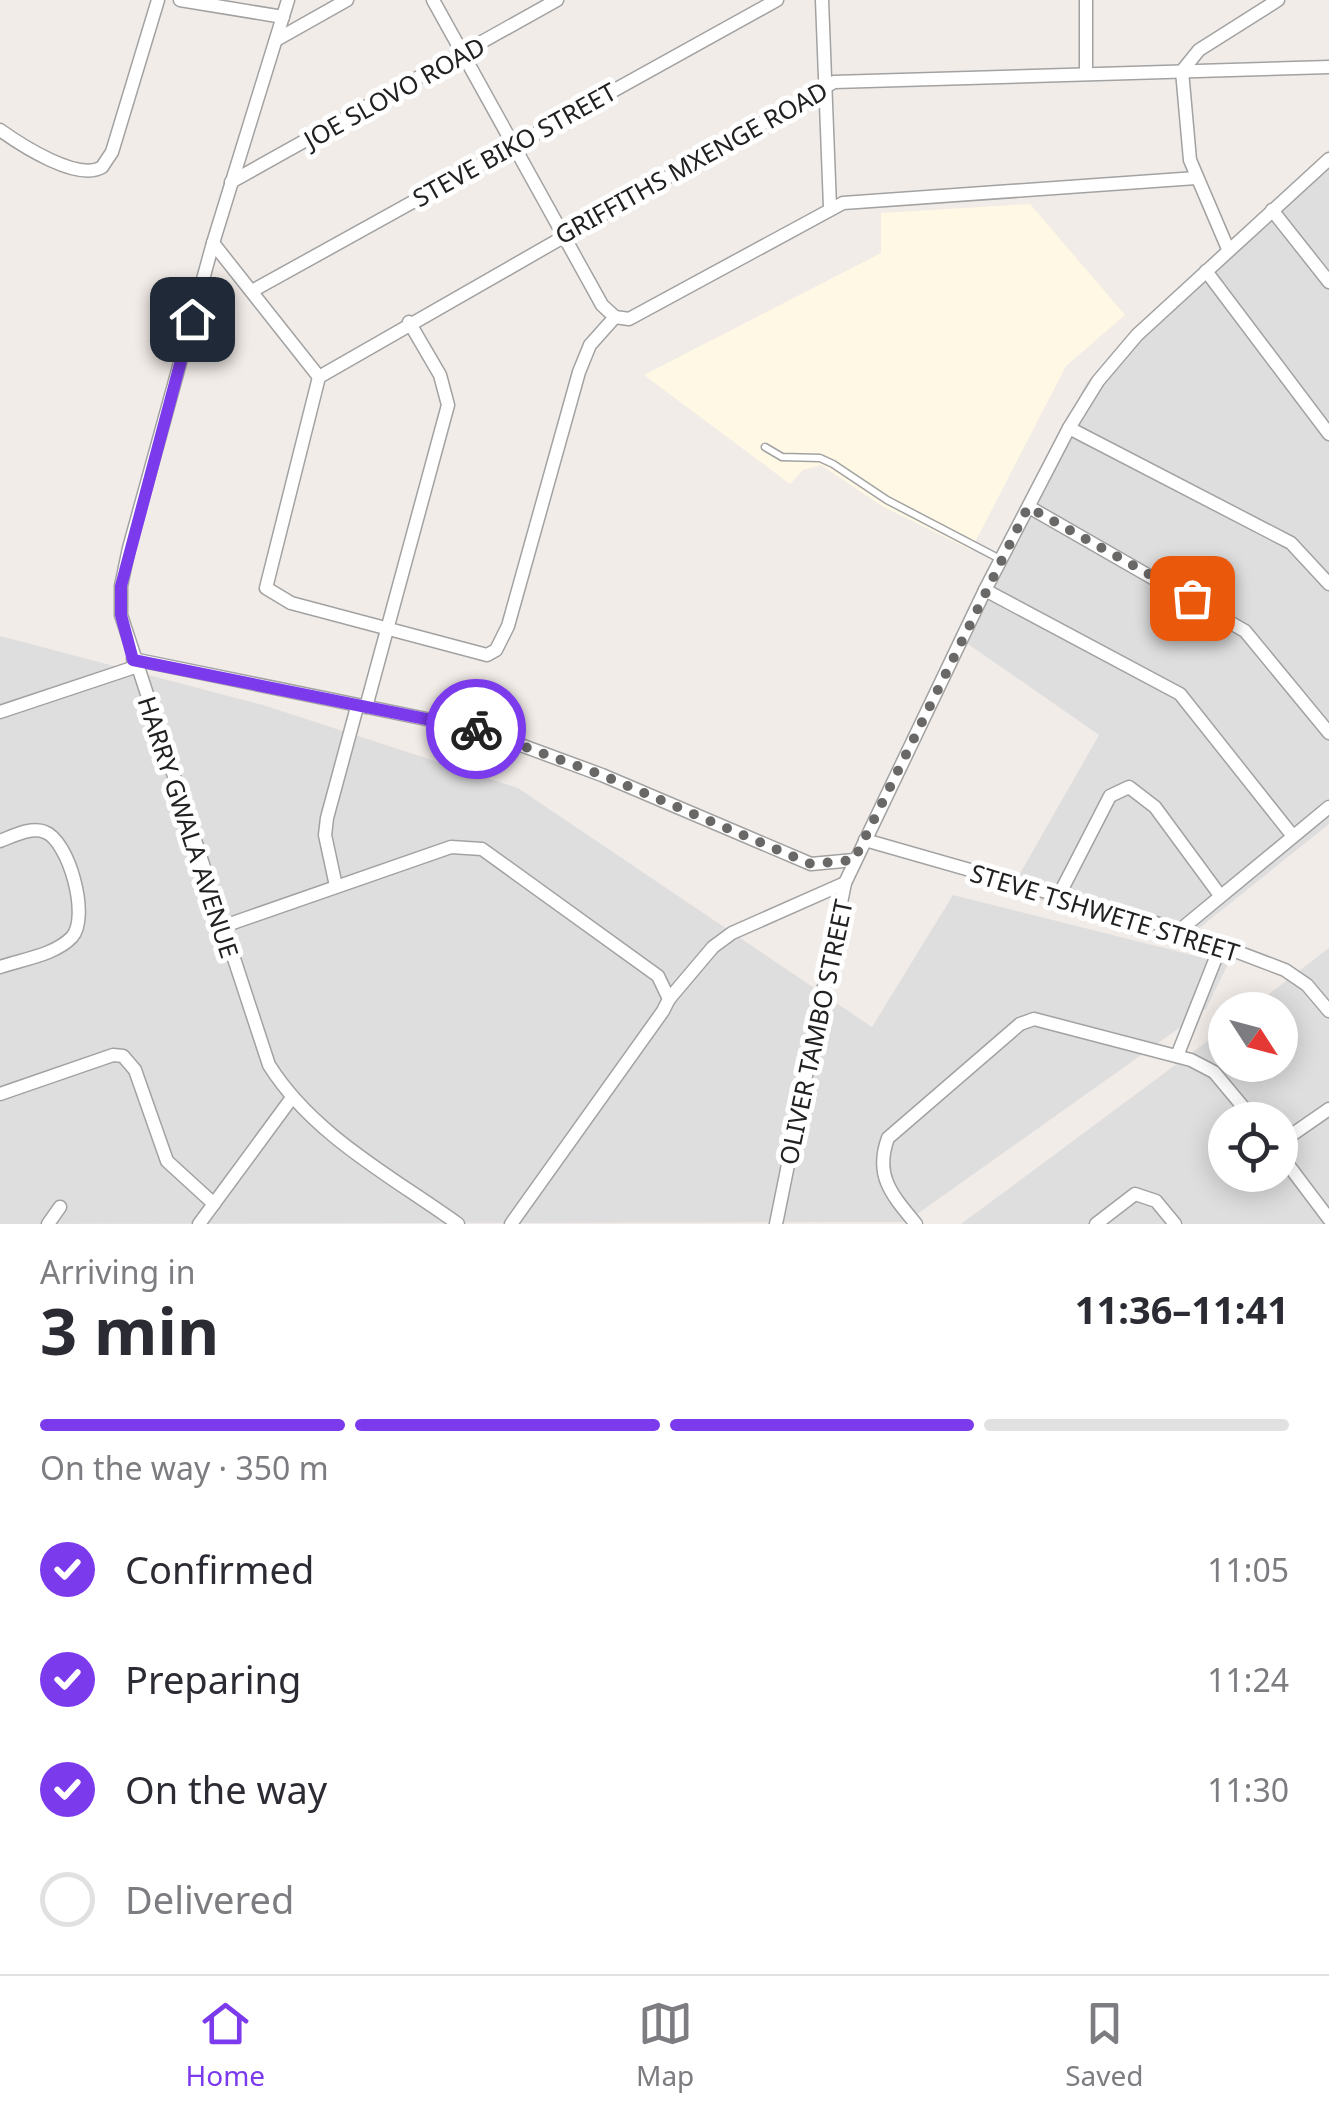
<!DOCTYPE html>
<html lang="en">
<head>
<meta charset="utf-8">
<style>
	body { margin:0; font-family:"Noto Sans",sans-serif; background:#f2f2f3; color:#2b2b33; height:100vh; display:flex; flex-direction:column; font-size:38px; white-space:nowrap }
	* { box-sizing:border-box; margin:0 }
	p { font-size:32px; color:#7c7c81 }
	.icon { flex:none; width:55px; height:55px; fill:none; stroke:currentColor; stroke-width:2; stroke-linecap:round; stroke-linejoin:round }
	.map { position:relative; height:1224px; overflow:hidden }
	.side { display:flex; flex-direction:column; background:#fff; flex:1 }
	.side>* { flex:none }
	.needle { width:65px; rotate:126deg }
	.tools { position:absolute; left:1208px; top:992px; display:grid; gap:20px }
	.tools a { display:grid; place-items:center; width:90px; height:90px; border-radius:50%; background:#fff; box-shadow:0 5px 25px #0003; font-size:50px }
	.pin { position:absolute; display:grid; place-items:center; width:85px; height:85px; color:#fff; margin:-42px; border-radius:20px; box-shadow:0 5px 15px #0006 }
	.courier { position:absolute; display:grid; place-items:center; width:100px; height:100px; margin:-50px; border:8px solid #7c3aed; border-radius:50%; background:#fff; color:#222; box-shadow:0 2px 12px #0007 }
	.head em { font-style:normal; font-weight:700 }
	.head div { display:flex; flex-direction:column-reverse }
	.head { display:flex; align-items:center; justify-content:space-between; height:170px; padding:0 40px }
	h1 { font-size:65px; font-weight:700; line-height:75px }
	.bar { display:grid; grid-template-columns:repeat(4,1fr); gap:15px 10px; align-content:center; height:120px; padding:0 40px }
	.bar i { height:12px; border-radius:8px; background:#e1e1e2 }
	.bar .active { background:#7c3aed }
	.bar p { grid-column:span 4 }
	ol { padding:0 40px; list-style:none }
	li { display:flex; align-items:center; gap:30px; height:110px }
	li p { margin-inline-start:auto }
	li .icon { padding:10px; border-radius:50%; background:#7c3aed; color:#fff; stroke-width:4 }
	li:last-child { color:#7c7c81 }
	li i { width:55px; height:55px; border:5px solid #e1e1e2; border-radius:50% }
	.tab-bar { display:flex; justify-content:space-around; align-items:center; height:140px; border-top:2px solid #e1e1e2; background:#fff; font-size:28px; color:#7c7c81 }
	.tab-bar a { display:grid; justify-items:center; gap:5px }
	.tab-bar .active { color:#7c3aed }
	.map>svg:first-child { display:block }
</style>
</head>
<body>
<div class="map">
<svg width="1329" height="1224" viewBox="0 0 1329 1224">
	<rect width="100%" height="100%" fill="#f2ece8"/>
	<g fill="#dfdedf" fill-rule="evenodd">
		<polygon points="1329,150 1329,824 1182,942 1010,891 1099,735 955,635 1087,382"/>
		<polygon points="0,636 263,705 518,788 872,1027 953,895 1228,964 1206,1009 906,1222 0,1224"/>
		<path d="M1329,948V1224H961L1225,1028V1065H1280V1010H1248ZM1225,1120H1280V1175H1225Z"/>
	</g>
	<polygon fill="#fff8e4" points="1030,204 1125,315 1066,366 971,550 882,506 821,465 803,470 790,484 644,375 881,253 881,213"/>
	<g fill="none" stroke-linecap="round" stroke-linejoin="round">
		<defs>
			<polyline id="service" points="765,447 782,457 820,458 833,464 887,500 1000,559"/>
			<g id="minor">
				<polyline points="180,0 283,17"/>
				<path d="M288,0L213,243L129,548L121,586V615L269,1065C313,1135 391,1176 458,1224"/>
				<polyline points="433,0 602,305 615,317"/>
				<polyline points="822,0 830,207"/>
				<polyline points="276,40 347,0"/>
				<polyline points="1086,73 1086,0"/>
				<path d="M0,130C21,145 78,182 102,167L112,152L158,0"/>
				<polyline points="231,182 557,0"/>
				<polyline points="1272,210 1329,282"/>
				<polyline points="213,243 319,377"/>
				<polyline points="1228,249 1190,160 1182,71 1199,50 1278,0"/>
				<polyline points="1206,271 1329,434"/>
				<polyline points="252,291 777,0"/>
				<polyline points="615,317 629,319 843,203 1196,178"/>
				<polyline points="319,377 834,82 1329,67"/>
				<polyline points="319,377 266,588 291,603 487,655 496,650 508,626 579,372 590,345 615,317"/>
				<polyline points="1069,428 1291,543 1329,584"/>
				<polyline points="1029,507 1245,631 1329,733"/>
				<polyline points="985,590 1180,694 1292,835"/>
				<polyline points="133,659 480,730 602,775 811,864 854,860"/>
				<polyline points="366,707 448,405 440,375 409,322"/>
				<polyline points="0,712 135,667"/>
				<polyline points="865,840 1180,930 1285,970 1307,985 1329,1011"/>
				<path d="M0,841C13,836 32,826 45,832C69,841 90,917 72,937C55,955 23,959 0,967"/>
				<polyline points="336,886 325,835 327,818 357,707"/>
				<polyline points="1058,897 1110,796 1129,787 1155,807 1219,894"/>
				<polyline points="224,926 451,847 482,849 658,976 669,999 663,1011 511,1224"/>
				<polyline points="1180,930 1329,807"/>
				<polyline points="669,999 713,947 732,933 845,883"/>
				<polyline points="1177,1056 1221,945"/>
				<polyline points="0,1094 113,1055 123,1056 135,1070 167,1161 214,1204"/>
				<polyline points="1280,1143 1329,1109"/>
				<polyline points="1280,1154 1329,1219"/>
				<polyline points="48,1224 60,1207"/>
				<polyline points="199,1224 291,1099"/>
				<polyline points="776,1224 845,883 985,590 1069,428 1098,381 1137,335 1329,159"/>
				<path d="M916,1224C892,1195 874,1176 888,1138L1020,1024L1034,1019L1191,1060L1214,1072L1254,1120"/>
				<polyline points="1096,1224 1135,1194 1156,1201 1175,1224"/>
			</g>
		</defs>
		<use href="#service" stroke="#a2a2a2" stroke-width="9"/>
		<use href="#minor" stroke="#a2a2a2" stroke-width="15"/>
		<use href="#service" stroke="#fff" stroke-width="6"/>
		<use href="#minor" stroke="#fff" stroke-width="12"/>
	</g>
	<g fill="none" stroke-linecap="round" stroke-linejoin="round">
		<polyline stroke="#6a6867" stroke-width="10" stroke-dasharray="0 18" points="476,729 602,775 811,864 854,860 1028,507 1192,598"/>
		<polyline stroke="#7c3aed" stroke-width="12" points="192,319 121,586 121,615 133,660 476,729"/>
	</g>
	<g text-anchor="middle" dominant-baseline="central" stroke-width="10" stroke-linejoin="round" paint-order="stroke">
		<g font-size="25" fill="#212121" stroke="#fff">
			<text transform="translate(394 92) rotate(-29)">JOE SLOVO ROAD</text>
			<text transform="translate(514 144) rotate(-29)">STEVE BIKO STREET</text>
			<text transform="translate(691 162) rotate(-29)">GRIFFITHS MXENGE ROAD</text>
			<text transform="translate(189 827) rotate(72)">HARRY GWALA AVENUE</text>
			<text transform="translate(1105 912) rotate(17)">STEVE TSHWETE STREET</text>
			<text transform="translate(815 1032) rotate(-78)">OLIVER TAMBO STREET</text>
		</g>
	</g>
</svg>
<div class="tools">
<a><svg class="needle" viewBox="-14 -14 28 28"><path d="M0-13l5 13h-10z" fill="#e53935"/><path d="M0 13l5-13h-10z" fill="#7c7c81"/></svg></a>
<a><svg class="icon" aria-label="locate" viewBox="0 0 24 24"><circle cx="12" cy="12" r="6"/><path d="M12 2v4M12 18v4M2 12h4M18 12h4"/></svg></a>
</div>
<div class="pin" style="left:1192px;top:598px;background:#ea580c"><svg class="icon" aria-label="bag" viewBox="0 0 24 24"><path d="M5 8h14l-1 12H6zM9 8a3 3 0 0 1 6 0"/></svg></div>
<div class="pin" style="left:192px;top:319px;background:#1f2937"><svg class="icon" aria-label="home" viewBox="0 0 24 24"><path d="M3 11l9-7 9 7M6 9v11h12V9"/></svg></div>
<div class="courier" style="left:476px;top:729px"><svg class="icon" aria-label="bike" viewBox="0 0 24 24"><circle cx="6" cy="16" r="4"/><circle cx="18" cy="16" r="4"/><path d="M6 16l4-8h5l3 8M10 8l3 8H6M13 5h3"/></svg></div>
</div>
<section class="side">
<div class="head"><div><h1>3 min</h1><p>Arriving in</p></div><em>11:36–11:41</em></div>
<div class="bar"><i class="active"></i><i class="active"></i><i class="active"></i><i></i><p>On the way · 350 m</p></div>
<ol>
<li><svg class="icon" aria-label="check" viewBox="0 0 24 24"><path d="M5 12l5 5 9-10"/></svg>Confirmed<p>11:05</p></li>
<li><svg class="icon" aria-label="check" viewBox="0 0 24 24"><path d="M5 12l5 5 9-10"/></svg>Preparing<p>11:24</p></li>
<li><svg class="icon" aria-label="check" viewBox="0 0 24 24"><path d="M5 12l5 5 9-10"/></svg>On the way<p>11:30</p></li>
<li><i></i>Delivered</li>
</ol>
</section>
<nav class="tab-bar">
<a class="active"><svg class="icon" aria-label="home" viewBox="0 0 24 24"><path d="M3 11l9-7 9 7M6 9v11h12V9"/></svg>Home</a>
<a><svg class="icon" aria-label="map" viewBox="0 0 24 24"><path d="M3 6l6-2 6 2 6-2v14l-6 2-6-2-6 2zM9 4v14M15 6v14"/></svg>Map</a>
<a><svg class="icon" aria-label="saved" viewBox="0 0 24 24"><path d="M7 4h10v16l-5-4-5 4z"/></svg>Saved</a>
</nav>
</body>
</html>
